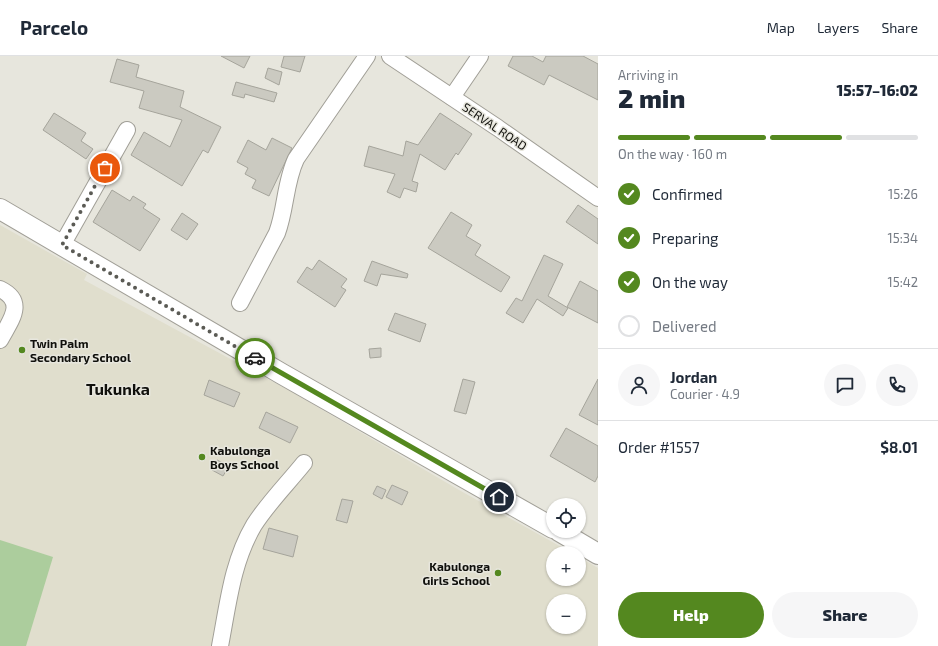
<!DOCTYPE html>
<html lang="en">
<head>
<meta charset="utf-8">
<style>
	body { margin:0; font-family:"Exo 2",sans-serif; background:#f6f6f7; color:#1f2937; height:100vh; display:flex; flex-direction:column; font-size:15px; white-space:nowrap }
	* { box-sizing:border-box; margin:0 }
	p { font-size:13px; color:#747a83 }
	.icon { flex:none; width:22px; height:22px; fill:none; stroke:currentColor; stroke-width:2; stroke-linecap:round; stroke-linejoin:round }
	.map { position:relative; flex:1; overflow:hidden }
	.drawer { display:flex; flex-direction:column; background:#fff; width:340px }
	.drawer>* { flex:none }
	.controls { position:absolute; left:546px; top:442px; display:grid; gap:8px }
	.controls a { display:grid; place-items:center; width:40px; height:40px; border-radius:50%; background:#fff; box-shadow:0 1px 3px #0004; font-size:20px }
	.pin { position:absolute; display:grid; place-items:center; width:34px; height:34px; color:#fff; margin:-17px; border:2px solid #fff; border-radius:50%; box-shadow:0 1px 4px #0007 }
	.courier { position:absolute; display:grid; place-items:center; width:40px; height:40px; margin:-20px; border:3px solid #54881f; border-radius:50%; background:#fff; color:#222; box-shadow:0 1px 5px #0007 }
	.summary em { font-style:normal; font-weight:800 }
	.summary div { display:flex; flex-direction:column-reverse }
	.summary { display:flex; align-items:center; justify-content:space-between; height:68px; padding:0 20px }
	h1 { font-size:26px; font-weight:800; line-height:30px }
	.bar { display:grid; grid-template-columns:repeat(4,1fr); gap:6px 4px; align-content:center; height:48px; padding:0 20px }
	.bar i { height:5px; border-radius:3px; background:#e0e1e3 }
	.bar .selected { background:#54881f }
	.bar p { grid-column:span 4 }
	.line { display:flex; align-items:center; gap:10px; padding:0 20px; border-top:1px solid #e0e1e3 }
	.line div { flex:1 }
	.round { display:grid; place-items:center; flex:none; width:42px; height:42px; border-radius:21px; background:#f6f6f7 }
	ol { padding:0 20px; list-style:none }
	li { display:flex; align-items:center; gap:12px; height:44px }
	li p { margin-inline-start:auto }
	li .icon { padding:4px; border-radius:50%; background:#54881f; color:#fff; stroke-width:4 }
	li:last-child { color:#747a83 }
	li i { width:22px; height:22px; border:2px solid #e0e1e3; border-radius:50% }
	.cta { display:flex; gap:8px; margin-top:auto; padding:8px 20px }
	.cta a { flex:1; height:46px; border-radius:24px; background:#54881f; color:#fff; font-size:16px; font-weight:800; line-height:46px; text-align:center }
	.cta a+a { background:#f6f6f7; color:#1f2937 }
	header { display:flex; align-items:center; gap:24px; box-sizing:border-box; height:56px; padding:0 20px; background:#fff; border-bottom:1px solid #e0e1e3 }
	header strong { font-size:19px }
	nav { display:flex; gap:22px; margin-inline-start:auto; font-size:14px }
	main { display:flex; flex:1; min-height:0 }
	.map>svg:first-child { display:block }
</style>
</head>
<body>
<header>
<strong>Parcelo</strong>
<nav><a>Map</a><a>Layers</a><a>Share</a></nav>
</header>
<main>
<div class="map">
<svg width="598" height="590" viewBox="0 0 598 590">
	<rect width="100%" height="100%" fill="#e7e6dd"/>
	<path fill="#e0decd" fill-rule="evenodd" d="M0,169L87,218L84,224L290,335L459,434L572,497H553V523H579V501L598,512V590H0ZM553,545H579V571H553Z"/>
	<polygon fill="#accd9d" points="0,484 53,501 26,590 0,590"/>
	<g fill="#cbcac1" stroke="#a5a49b">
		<polygon points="221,0 250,0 244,12"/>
		<polygon points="284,0 305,0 300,16 281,11"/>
		<polygon points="513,0 532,0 543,6 546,0 583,0 598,8 598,44 549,19 544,29 508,10"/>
		<polygon points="117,3 139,9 136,21 184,35 180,51 221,71 208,97 203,94 182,130 131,99 144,76 170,91 182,64 139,52 144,35 110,26"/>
		<polygon points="268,12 282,16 279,29 265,22"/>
		<polygon points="236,26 277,37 274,46 245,38 244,42 232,39"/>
		<polygon points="54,57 86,77 81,85 93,93 86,103 43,74"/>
		<polygon points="440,57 472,78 458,99 456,97 445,114 420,98 412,125 418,127 416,136 404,132 400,142 387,136 395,118 364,110 369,90 403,100 406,85 418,89"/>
		<polygon points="272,82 292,92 269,140 252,132 256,124 245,118 248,112 237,106 248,84 266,94"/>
		<polygon points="112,134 130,145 133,140 146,148 143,152 160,163 140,195 93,166"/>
		<polygon points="578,149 598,163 598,188 566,166"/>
		<polygon points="451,156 472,169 466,180 481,189 475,199 510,221 501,236 428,192"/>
		<polygon points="182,157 198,168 187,184 171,174"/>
		<polygon points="544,199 563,208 548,240 568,252 563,260 537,243 523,267 506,257 516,242 522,245"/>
		<polygon points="319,204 347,223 341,231 346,234 335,251 297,226 307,211 312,214"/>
		<polygon points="372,205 408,218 407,222 381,218 377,230 364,225"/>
		<polygon points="580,225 598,235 598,267 567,251"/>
		<polygon points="395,257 426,268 420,286 388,274"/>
		<polygon points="381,292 381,301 370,302 369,293"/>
		<polygon points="463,323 475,326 466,358 454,355"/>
		<polygon points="598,323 598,369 579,359"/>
		<polygon points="209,324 240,337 234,351 204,339"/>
		<polygon points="266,356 298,371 290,387 259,372"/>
		<polygon points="566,372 598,390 598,420 595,426 550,400"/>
		<polygon points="217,404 229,410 223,420 212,414"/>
		<polygon points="392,429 408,436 402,449 386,441"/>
		<polygon points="377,430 386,434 382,443 373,438"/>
		<polygon points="342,443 353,445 347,467 336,464"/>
		<polygon points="269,472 298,480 293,501 263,493"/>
	</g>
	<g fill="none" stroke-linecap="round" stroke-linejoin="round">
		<defs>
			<g id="minor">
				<polyline points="390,0 498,72 598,142"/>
				<polyline points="452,41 480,0"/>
				<polyline points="62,189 127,74"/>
				<path d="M0,233C27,246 10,265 0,284"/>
				<path d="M240,247L277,177C286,153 285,126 296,103L367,0"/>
				<path d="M220,590C228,549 232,506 254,469C268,447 288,427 304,407"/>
			</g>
			<g id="major">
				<polyline points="0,153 282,318 553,472"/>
				<polyline points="559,475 598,498"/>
			</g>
		</defs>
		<use href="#minor" stroke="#a19f97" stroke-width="18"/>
		<use href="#major" stroke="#a19f97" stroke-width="22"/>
		<use href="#minor" stroke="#fff" stroke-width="16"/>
		<use href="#major" stroke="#fff" stroke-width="20"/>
	</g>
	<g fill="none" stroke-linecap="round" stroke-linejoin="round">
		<polyline stroke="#5b5b55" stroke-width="4" stroke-dasharray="0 7.2" points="105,112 62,189 255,302"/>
		<polyline stroke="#54881f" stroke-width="5" points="255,302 499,441"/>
	</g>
	<g fill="#54881f" stroke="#e7e6dd" stroke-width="1.5">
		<circle cx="22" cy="294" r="4"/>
		<circle cx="202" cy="401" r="4"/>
		<circle cx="498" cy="517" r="4"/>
	</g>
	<g text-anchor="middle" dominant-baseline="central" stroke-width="3" stroke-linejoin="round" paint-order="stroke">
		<g font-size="12" fill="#10100c" stroke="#e7e6dd">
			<text transform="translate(495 70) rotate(34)">SERVAL ROAD</text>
		</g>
		<g font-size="12" font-weight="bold" fill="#10100c" stroke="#e7e6dd" text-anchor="start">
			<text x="30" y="287">Twin Palm<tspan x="30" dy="14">Secondary School</tspan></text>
			<text x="210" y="394">Kabulonga<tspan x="210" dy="14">Boys School</tspan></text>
			<text x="490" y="510" text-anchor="end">Kabulonga<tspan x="490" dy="14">Girls School</tspan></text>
		</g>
		<g font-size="16" font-weight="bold" fill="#10100c" stroke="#e7e6dd">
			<text x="118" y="332">Tukunka</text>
		</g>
	</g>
</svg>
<div class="controls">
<a><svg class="icon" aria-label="locate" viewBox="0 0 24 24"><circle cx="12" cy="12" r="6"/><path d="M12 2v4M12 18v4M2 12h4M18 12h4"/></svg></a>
<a>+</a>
<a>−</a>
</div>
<div class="pin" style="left:105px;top:112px;background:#ea580c"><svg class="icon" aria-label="bag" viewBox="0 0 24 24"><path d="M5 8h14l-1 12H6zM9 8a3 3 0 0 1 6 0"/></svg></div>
<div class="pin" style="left:499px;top:441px;background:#1f2937"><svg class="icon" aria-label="home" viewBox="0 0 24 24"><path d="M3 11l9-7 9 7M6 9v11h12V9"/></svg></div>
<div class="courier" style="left:255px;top:302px"><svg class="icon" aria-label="car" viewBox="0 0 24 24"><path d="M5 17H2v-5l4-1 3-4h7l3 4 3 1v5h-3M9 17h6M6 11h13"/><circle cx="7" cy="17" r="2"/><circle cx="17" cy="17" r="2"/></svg></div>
</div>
<section class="drawer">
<div class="summary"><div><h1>2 min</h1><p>Arriving in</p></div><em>15:57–16:02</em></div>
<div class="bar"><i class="selected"></i><i class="selected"></i><i class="selected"></i><i></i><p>On the way · 160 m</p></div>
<ol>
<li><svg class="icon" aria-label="check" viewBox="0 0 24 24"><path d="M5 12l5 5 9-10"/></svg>Confirmed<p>15:26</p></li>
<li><svg class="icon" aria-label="check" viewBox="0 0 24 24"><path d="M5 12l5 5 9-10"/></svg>Preparing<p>15:34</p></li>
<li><svg class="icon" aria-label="check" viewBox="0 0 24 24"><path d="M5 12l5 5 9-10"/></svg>On the way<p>15:42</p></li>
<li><i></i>Delivered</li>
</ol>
<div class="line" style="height:72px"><a class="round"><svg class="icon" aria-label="person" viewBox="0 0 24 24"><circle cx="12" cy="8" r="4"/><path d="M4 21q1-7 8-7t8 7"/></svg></a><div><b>Jordan</b><p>Courier · 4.9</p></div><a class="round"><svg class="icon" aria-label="chat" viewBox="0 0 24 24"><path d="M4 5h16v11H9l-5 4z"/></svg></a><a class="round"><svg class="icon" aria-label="phone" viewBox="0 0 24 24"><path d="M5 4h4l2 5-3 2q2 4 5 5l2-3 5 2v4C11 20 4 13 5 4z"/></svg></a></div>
<div class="line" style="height:52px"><div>Order #1557</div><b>$8.01</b></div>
<div class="cta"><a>Help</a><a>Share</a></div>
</section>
</main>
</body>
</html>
